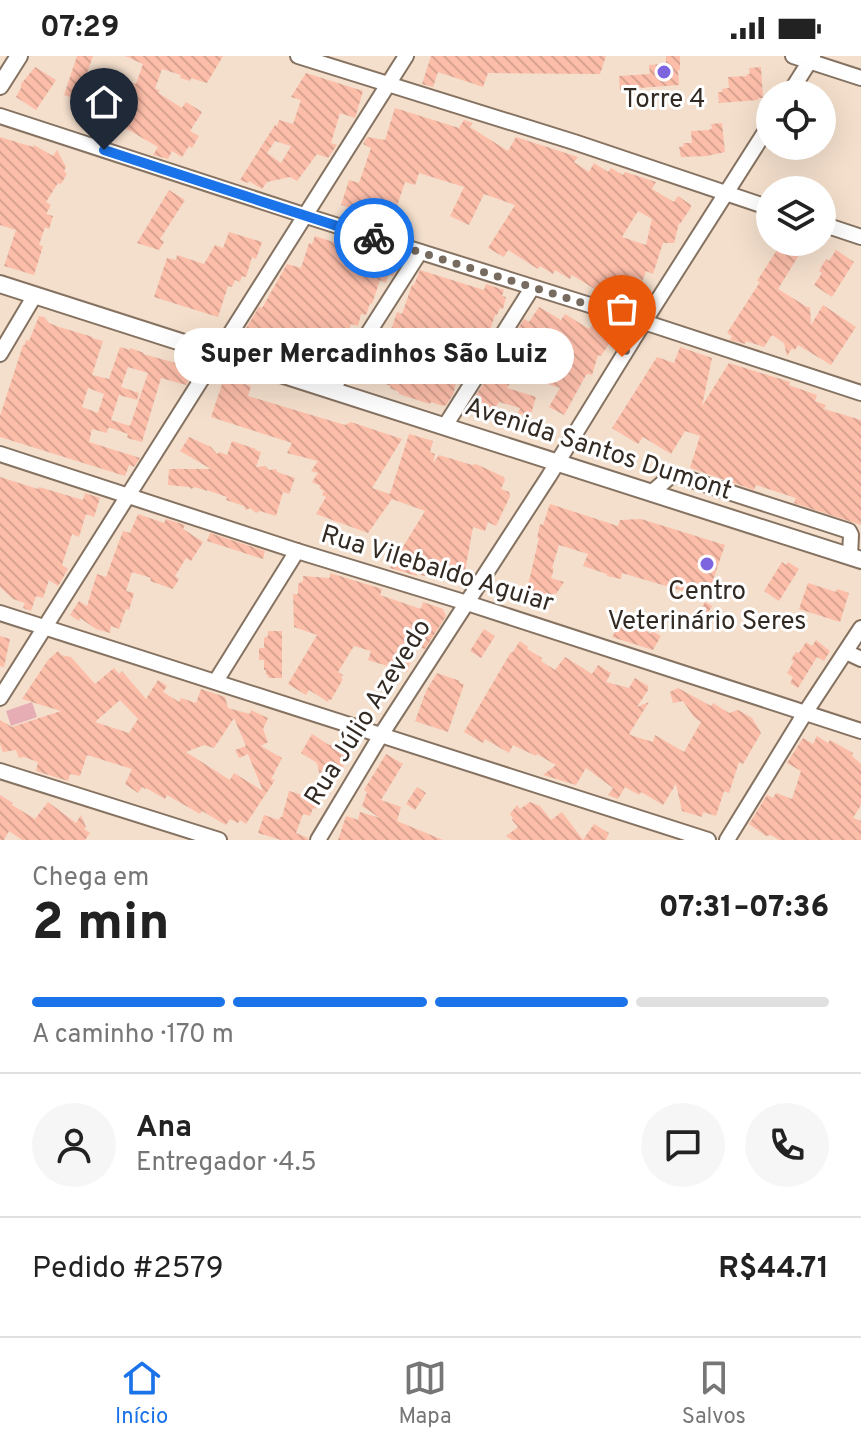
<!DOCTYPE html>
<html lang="pt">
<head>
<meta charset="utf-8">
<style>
	body { margin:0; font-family:Overpass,sans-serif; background:#f6f6f6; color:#222; height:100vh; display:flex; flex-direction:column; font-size:30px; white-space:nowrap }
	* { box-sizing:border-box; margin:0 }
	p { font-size:26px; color:#767676 }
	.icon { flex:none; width:44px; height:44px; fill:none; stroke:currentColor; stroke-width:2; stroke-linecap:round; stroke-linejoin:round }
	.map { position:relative; height:784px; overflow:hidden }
	.sheet { display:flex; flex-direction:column; background:#fff; flex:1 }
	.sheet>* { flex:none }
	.tools { position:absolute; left:756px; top:24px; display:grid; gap:16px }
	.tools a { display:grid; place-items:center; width:80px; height:80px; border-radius:50%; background:#fff; box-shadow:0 8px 32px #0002; font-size:40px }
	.pin { position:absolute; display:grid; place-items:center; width:68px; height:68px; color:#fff; margin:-82px -34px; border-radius:50% 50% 50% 0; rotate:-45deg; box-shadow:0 0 8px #0007 }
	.pin .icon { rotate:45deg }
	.courier { position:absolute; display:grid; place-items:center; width:80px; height:80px; margin:-40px; border:6px solid #1a73e8; border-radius:50%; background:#fff; color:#222; box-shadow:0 2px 10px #0007 }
	.bubble { position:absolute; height:56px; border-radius:28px; background:#fff; box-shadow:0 8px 32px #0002; font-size:26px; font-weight:800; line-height:56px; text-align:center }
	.summary em { font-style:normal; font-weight:800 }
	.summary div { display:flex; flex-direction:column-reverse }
	.summary { display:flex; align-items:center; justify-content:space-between; height:136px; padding:0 32px }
	h1 { font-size:52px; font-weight:800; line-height:60px }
	.bar { display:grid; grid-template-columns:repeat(4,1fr); gap:12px 8px; align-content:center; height:96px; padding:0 32px }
	.bar i { height:10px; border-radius:6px; background:#e0e0e0 }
	.bar .current { background:#1a73e8 }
	.bar p { grid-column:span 4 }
	.line { display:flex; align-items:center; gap:20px; padding:0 32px; border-top:2px solid #e0e0e0 }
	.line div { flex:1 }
	.round { display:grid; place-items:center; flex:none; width:84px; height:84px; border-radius:42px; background:#f6f6f6 }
	.status { display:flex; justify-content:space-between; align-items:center; height:56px; padding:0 40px; background:#fff; direction:ltr }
	.status svg { height:22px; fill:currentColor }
	.dock { display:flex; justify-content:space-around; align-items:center; height:112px; border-top:2px solid #e0e0e0; background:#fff; font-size:22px; color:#767676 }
	.dock a { display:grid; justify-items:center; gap:4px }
	.dock .current { color:#1a73e8 }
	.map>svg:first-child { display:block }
</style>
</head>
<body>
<div class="status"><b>07:29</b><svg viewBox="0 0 49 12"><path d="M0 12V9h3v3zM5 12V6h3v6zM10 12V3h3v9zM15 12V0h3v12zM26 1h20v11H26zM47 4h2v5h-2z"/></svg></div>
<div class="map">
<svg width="861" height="784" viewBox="0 0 861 784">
	<defs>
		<pattern id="building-back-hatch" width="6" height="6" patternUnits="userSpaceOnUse" patternTransform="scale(2)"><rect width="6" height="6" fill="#fcbda9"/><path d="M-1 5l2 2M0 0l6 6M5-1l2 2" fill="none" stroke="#d8a391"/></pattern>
	</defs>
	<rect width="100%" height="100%" fill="#f4dfcc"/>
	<polygon fill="#e7adb5" points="32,646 37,661 11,670 6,655"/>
	<g fill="url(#building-back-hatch)" fill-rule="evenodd">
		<polygon points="77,0 93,0 87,17 93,20 104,34 108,19 136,28 143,8 125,0 223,0 207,27 191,22 190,25 180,22 181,19 162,13 155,33 160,34 158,36 160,38 182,52 186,46 202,56 190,75 199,80 192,92 189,90 182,101 172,95 168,103 153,99 158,91 120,69 108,84 88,78 98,50 64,39"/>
		<polygon points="431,0 606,0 600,18 488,17 483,31 438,16 433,31 422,28"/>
		<polygon points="666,0 680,0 680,14 678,14 679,29 639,32 641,49 628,50 627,33 620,34 619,20 650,18 649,9 666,8"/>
		<polygon points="35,11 56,24 36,54 16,41 21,32 21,28"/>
		<polygon points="761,11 763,42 758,42 758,44 719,47 718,36 722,36 722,33 729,32 728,21 747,20 747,18 750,18 749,12"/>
		<path d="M306,17L363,35L355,62L340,57L331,87L337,89L328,102L317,98L297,125L290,121L267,126L262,133L249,125L248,127L240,124L275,69L277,70L279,64L293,68L301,44L291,41ZM275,85L291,90L281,107L267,97Z"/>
		<path d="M395,52L459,72L464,64L473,67L470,71L508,95L516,81L578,101L574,106L589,116L594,107L608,116L611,112L623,119L625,116L656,126L652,133L674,146L678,140L691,149L690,153L680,168L679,167L674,187H663L653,218L646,215L635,246L593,232L572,219L570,223L555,214L553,218L540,210L538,213L508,194L504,201L488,192L515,149L484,138L469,169L450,160L464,131L419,117L415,129L405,126L392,165L341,149L349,124L359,127L371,92L363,88L367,81L385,84ZM638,155L652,163L646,189L622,181Z"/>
		<polygon points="722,67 725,96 707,100 681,101 679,91 684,90 683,87 692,87 691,75 709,74 712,72 711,68"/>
		<polygon points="0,81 33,91 34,89 53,100 57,94 66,111 64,115 67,118 61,128 58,127 46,146 51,149 46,158 53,160 49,173 45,171 39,189 43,190 34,219 4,210 16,174 0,169"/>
		<polygon points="169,134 185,144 160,183 164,186 159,194 137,187"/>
		<polygon points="229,176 262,186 256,203 252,201 246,221 242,220 240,226 235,224 232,231 228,230 218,261 154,241 167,202 176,204 177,199 204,208 215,189 223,192"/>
		<polygon points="315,180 400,208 393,220 388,219 386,227 380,224 372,248 370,247 366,259 361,258 358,270 351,268 344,291 347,292 334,312 240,282 259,251 262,252 287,208 301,212 309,187 312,188"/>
		<polygon points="782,186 807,186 778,233 807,251 810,251 811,269 823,249 856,271 831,309 798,289 795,294 792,292 787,300 784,287 772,279 764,291 746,285 745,288 730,284 732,280 727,277 760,226 757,225"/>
		<polygon points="836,194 854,206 832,241 814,229 822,217 819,215 826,203 829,205"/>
		<polygon points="420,214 484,234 486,228 504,234 502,240 506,241 503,253 500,252 497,259 495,259 487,284 480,296 475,294 462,324 459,329 456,327 453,339 446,349 443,350 431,346 430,348 399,338 399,336 390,332 391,330 354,318 366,299 371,300 375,288 380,290 383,278 389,280 397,256 402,258 412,229 414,229"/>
		<polygon points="539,251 561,264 565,258 589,273 594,267 618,282 612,291 609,288 601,300 598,299 592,319 588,318 586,319 564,359 549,351 560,332 541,326 551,308 514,296 520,277 516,276 524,263 529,266"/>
		<path d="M39,260L44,261L49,267L59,271L93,281L92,282L103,285L92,319L109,323L120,291L130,294V292L144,297L143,298L187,310L186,316L191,320L186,329L161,322L142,386L127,382L128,378L111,372H108L107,377L92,373L89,386L140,402L134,411L129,409L125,420L0,381V360L12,323L23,289H25L26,284L29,285ZM128,311L148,317L130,370L111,364L119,339L137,344L139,337L121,331ZM88,332L104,338L98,357L82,351Z"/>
		<polygon points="680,291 712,302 702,350 729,307 790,326 789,329 817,339 815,345 826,349 824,353 861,364 861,469 794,447 796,442 756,429 754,434 690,412 700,380 685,375 671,398 643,381 638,388 612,372 657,301 674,307"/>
		<polygon points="497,312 516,318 507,332 536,341 530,361 518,357 520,352 499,346 488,364 468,352 490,317 492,318"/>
		<polygon points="224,322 251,330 248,340 345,369 351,366 402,383 372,432 390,438 409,378 433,385 430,396 435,398 433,407 439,399 472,409 476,408 504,421 505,424 501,433 509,436 510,440 496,470 488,466 485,475 473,471 464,521 431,511 429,521 417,518 417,520 390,512 425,455 392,443 368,477 316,458 326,441 322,439 324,435 319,432 321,430 312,426 318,417 311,415 318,405 287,397 292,387 211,361"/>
		<polygon points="189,381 211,391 217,398 220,396 227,399 232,385 256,393 255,394 261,396 256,411 265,410 269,414 276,413 277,416 295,422 289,438 283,436 276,460 260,455 256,457 250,452 246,454 244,450 226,444 227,441 207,434 207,435 195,431 191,433 189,431 168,429 169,413 211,413 180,395"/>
		<polygon points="0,421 38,433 39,431 83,444 85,437 100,442 94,461 86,458 79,481 72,478 62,509 68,513 58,530 49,524 43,542 36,540 31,555 23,552 25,547 13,543 0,531"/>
		<polygon points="550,448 618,470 620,464 641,463 725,489 707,542 622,517 621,523 607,520 607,518 583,510 588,498 559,489 552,512 554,513 551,522 564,526 556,538 554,537 551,546 526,538 539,482 537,482 540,468 543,469"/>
		<polygon points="138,458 164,467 166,463 185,469 183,473 203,486 191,505 186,502 175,520 179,523 173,533 150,525 151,522 132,516 126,535 134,537 129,554 126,553 119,573 111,570 110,577 96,573 80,562 79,565 70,559 79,545 87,550 97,518 106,521 123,475 130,477"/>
		<polygon points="210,477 265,495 263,503 207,485"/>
		<polygon points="782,506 786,509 788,506 799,513 779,545 764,535"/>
		<polygon points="330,517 382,533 380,539 421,553 423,546 443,553 446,560 425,593 415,590 407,616 368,604 371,595 354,590 338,616 343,619 341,622 343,623 331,644 329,643 328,646 309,634 306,639 288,628 317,579 294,571 293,538 298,538 298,528 303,525 303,520 330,522"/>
		<polygon points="808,527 836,536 837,533 849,537 840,566 799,553"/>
		<polygon points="705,546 712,550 698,574 691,570"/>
		<polygon points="624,562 651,578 652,575 661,580 653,594 612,581"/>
		<polygon points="484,573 495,580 481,602 470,595"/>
		<polygon points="268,575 282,575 282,622 268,622 268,619 266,619 266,614 264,614 264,604 259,604 259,592 264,592 264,582 268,580"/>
		<polygon points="0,580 10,583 4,611 0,610"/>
		<polygon points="816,584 830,595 824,605 817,601 798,632 790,627 793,621 787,617 794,605 791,604 796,596 799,597 806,586 812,590"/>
		<polygon points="520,585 528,591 527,593 542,602 541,605 555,614 565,601 592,618 598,609 611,617 606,626 629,632 635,622 648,630 648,634 637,651 649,646 629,678 633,680 653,686 655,679 684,696 701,666 694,661 683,645 673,647 670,636 678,632 711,650 713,647 729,657 738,654 752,662 761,677 743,708 739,706 729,737 724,735 716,760 703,756 702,761 682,755 676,728 663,749 641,736 639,739 625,731 618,743 608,739 613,732 586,712 576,729 543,719 556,709 537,698 536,700 513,689 509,697 485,683 483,687 464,676 511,596 512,597"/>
		<path d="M58,595L61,599L71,601L95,628L114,612L119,618L122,615L146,643L158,624L167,630L163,636L179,646L181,642L196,647L201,633L225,641L228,652L250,658L251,654L268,662L263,673L268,686L261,690L282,702L271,723L275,724L246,768L240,764L238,767L230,763L226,769L202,755L200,758L167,739L165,743L146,732L145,733L142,731L138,737L125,728L132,713L87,699L80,720L70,718L68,725L36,715L38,706L24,701L19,702L16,694L3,696L0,688V664L12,671L61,655L22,643L48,604ZM120,644L138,663L129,677L95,666ZM234,662L246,690L235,694L239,702L248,698L263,735L234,717L230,724L186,696L204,689L214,692Z"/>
		<polygon points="437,617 460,625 459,627 464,628 448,676 415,665 426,635"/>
		<polygon points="312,678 329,689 346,685 355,691 331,730 321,724 317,707 301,697"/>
		<polygon points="817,680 828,687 830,684 853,697 852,700 861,708 861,749 853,762 861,765 861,784 779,784 771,779 766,780 749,768 767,739 773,742 776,737 792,743 801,715 787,707 803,682 813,688"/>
		<polygon points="386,698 403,708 381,744 401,751 397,765 443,784 338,784 346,760 358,764 360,756 380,762 362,750 367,736 364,734"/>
		<polygon points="417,731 426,737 415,754 406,748"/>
		<polygon points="289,735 319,744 316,753 313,752 310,760 303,758 296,777 308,782 308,784 281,784 258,777 264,759 279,764 280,761 282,761"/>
		<polygon points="0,739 13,747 12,749 35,763 48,746 76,767 81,759 86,771 84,773 90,777 85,784 22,784 9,775 4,784 0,784"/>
		<polygon points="530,746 540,750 551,764 562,756 583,784 594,768 609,777 606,784 512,784 506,780 518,771 512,764 513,762 510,758 517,749 520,753"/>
	</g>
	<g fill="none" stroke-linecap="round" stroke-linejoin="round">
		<defs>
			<g id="minor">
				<polyline points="298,0 574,86 770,152"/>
				<polyline points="793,0 861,22"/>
				<polyline points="789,38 813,0"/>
				<polyline points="0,60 319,164 644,266 861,337"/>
				<polyline points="822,168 861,181"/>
				<polyline points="0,298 35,239"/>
				<polyline points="332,334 420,196"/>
				<polyline points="445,370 532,232"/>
				<polyline points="0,398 297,495 467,547 861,675"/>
				<polyline points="651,437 672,419 676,419 849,475 851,479 850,500"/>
				<polyline points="0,557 708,784"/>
				<polyline points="846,596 861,603"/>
				<polyline points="216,625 297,495"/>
				<polyline points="0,642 406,0"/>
				<polyline points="0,715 219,784"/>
				<polyline points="318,784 381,679 549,420 644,266 770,68"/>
				<polyline points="727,784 805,657 861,572"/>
			</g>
			<g id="major">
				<polyline points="0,30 19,0"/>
				<polyline points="0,228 861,504"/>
			</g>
		</defs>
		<use href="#minor" stroke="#857261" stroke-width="18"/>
		<use href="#major" stroke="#857261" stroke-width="20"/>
		<use href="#minor" stroke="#fff" stroke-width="14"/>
		<use href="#major" stroke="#fff" stroke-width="16"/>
	</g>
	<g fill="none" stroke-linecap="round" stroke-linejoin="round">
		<polyline stroke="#776a5e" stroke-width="8" stroke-dasharray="0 14.4" points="374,182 644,266 622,301"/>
		<polyline stroke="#1a73e8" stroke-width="10" points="104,94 374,182"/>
	</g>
	<g fill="#7d65e0" stroke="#fff" stroke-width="3">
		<circle cx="664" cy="16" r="8"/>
		<circle cx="707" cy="508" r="8"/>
	</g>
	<g text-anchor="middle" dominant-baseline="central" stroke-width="6" stroke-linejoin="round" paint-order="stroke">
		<g font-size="26" fill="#332b23" stroke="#fff">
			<text x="664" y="44">Torre 4</text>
			<text x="707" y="536">Centro<tspan x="707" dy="30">Veterinário Seres</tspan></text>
		</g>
		<g font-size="26" fill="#332b23" stroke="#fff">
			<text transform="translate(598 394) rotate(18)">Avenida Santos Dumont</text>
			<text transform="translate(437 514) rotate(17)">Rua Vilebaldo Aguiar</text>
			<text transform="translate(369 657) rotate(-58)">Rua Júlio Azevedo</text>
		</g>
	</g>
</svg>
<div class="tools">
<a><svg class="icon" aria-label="locate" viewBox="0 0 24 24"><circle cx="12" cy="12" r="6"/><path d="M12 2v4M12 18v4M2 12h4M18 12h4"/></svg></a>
<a><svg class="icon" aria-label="layers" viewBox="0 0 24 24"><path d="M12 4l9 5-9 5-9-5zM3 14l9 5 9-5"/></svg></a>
</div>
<div class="pin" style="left:622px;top:301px;background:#ea580c"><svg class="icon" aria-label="bag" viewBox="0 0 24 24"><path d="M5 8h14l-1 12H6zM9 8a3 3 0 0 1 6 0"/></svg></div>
<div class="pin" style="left:104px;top:94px;background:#1f2937"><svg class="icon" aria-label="home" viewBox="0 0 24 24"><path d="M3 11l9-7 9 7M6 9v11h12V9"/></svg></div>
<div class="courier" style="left:374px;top:182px"><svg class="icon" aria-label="bike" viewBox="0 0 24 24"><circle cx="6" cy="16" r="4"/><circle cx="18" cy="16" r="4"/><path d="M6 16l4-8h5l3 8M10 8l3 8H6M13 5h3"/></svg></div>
<div class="bubble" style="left:174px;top:272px;width:400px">Super Mercadinhos São Luiz</div>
</div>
<section class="sheet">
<div class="summary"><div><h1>2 min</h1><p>Chega em</p></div><em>07:31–07:36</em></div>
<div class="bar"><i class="current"></i><i class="current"></i><i class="current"></i><i></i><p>A caminho · 170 m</p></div>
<div class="line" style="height:144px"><a class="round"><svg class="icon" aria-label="person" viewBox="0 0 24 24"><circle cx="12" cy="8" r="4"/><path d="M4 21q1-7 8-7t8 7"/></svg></a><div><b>Ana</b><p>Entregador · 4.5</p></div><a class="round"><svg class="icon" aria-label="chat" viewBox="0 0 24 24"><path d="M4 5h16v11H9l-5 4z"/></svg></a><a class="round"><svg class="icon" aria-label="phone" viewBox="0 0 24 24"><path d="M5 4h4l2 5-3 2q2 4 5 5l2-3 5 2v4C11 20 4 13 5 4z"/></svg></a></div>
<div class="line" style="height:104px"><div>Pedido #2579</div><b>R$44.71</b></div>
</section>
<nav class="dock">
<a class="current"><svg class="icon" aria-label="home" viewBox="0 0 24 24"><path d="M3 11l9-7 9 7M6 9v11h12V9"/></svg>Início</a>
<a><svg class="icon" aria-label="map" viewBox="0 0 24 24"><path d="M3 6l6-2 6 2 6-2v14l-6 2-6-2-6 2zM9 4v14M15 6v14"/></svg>Mapa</a>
<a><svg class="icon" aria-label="saved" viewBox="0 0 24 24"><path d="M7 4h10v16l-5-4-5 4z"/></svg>Salvos</a>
</nav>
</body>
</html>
